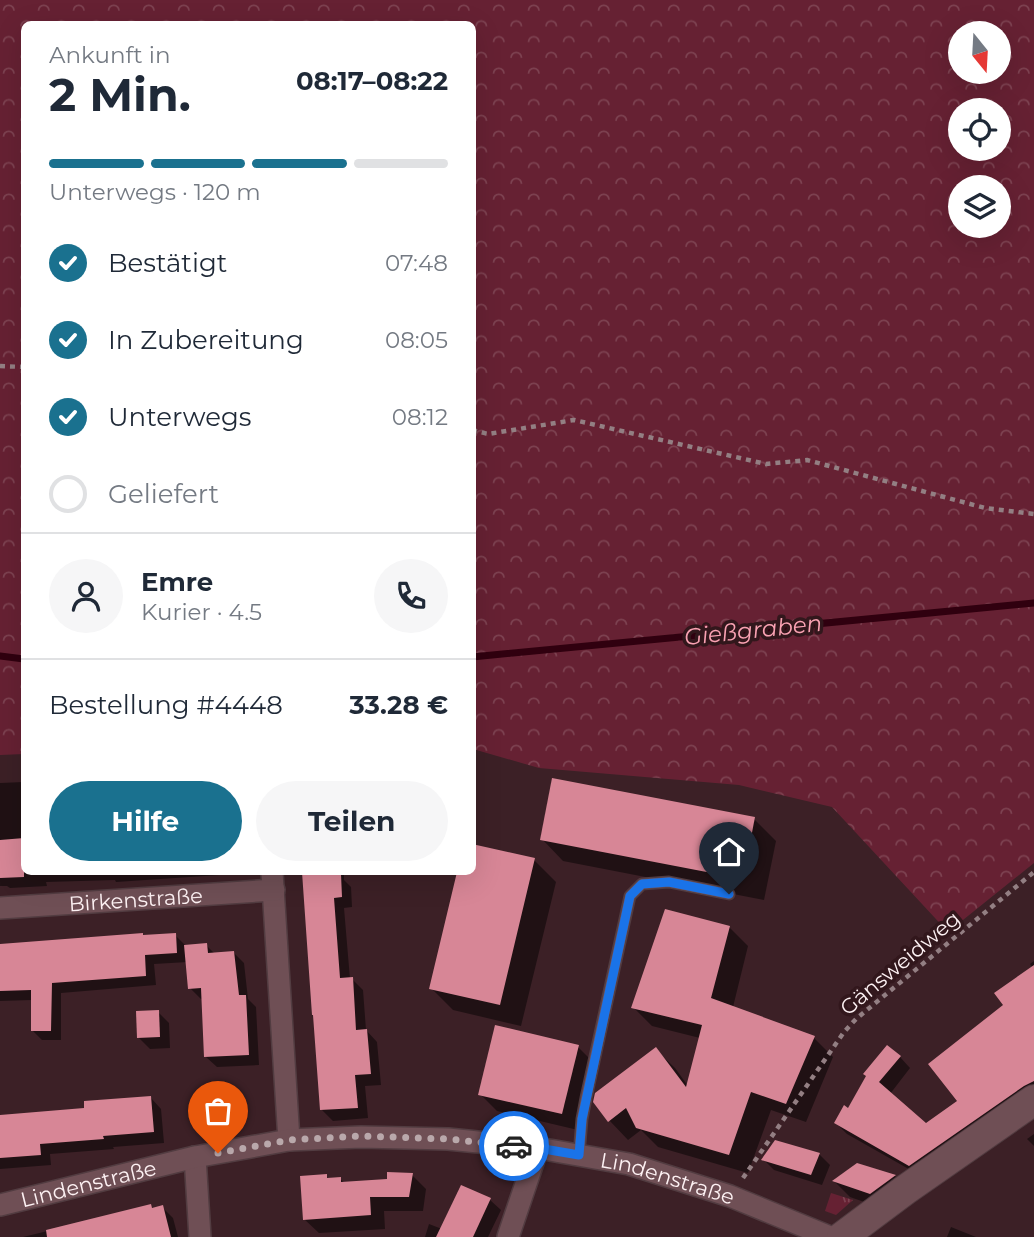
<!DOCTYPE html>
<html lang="de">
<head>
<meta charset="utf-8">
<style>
	body { margin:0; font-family:Montserrat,sans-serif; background:#f6f6f7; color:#1f2937; height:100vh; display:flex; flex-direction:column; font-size:26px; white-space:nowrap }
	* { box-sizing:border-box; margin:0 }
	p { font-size:23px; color:#747a83 }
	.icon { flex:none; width:38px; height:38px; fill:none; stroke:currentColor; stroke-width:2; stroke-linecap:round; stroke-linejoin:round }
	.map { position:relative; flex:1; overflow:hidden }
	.side { position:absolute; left:21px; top:21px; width:455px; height:854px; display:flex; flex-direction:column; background:#fff; border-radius:10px; box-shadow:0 7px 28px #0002 }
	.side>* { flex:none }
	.needle { width:46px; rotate:162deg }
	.buttons { position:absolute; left:948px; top:21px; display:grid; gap:14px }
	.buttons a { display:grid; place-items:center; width:63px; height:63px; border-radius:50%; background:#fff; box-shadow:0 7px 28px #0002; font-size:35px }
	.pin { position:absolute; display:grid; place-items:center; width:60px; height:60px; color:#fff; margin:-72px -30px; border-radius:50% 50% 50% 0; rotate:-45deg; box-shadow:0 0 7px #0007 }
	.pin .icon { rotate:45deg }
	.courier { position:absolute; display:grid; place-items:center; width:70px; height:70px; margin:-35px; border:5px solid #1a73e8; border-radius:50%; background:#fff; color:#222; box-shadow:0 2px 9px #0007 }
	.head em { font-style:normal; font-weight:700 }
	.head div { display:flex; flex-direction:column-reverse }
	.head { display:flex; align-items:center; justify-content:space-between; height:119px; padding:0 28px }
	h1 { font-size:46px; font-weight:700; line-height:52px }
	.bar { display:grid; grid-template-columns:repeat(4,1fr); gap:10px 7px; align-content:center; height:84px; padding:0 28px }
	.bar i { height:9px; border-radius:5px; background:#e0e1e3 }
	.bar .selected { background:#1a718f }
	.bar p { grid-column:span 4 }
	.line { display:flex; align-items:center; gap:18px; padding:0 28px; border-top:2px solid #e0e1e3 }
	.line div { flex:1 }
	.round { display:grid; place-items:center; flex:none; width:74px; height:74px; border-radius:37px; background:#f6f6f7 }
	ol { padding:0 28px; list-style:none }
	li { display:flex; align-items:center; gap:21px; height:77px }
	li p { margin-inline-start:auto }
	li .icon { padding:7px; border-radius:50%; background:#1a718f; color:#fff; stroke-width:4 }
	li:last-child { color:#747a83 }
	li i { width:38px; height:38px; border:4px solid #e0e1e3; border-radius:50% }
	.button { display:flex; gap:14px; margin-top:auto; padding:14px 28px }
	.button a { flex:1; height:80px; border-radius:42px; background:#1a718f; color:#fff; font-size:28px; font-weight:700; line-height:80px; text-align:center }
	.button a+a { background:#f6f6f7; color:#1f2937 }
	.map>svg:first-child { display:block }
</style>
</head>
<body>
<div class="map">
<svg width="1034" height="1237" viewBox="0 0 1034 1237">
	<defs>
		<pattern id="grass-tufts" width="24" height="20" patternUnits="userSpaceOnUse" patternTransform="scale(1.75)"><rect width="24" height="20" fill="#662133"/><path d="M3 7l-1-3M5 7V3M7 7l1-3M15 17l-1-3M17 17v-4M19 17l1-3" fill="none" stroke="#7d4251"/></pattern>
		<pattern id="forest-crowns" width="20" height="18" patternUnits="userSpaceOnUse" patternTransform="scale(1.75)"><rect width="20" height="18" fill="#662133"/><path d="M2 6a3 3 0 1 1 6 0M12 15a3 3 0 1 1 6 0" fill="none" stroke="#7d4251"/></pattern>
	</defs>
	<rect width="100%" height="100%" fill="#3c2026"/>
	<polygon fill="url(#grass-tufts)" points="831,1193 853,1200 836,1215 825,1211"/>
	<path fill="url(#forest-crowns)" fill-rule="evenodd" d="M0,0H1034V863L948,932L832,807L739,785L539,768L473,749L472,24H24V754L0,755ZM961,33H999V72H961ZM961,110H999V149H961ZM961,187H999V226H961Z"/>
	<g fill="#0007">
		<polygon points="24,782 24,872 249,872 249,873 116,882 115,880 46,882 47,886 10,888 7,886 0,886 0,783"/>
		<polygon points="754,819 776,841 764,900 563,861 542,839"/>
		<polygon points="534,860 556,882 521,1026 453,1010 431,988 459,872 472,872"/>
		<polygon points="304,872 344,872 344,880 351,887 352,907 344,908 350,979 352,979 363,990 366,1030 377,1042 381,1085 365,1086 368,1118 333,1121 322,1110 314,1015"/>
		<polygon points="729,927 748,946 733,1007 814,1038 833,1057 806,1122 771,1110 748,1173 658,1147 641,1130 628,1140 609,1120 655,1049 675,1068 688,1086 700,1038 652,1026 633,1007"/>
		<polygon points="175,935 185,945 206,945 215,954 234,953 244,963 248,999 256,1007 259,1065 217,1067 206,1057 203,998 201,999 190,988 188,962 154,964 156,985 61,993 61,1040 42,1040 32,1030 32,1000 0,1001 0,945"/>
		<polygon points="1034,961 1034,1097 921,1176 847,1134 836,1123 900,1057 910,1068 890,1094 926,1125 959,1101 1005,1006 1033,968 1030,964"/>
		<polygon points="158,1012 169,1023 170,1048 150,1049 139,1038"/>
		<polygon points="578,1047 594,1063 578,1130 497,1111 480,1094"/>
		<polygon points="151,1098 161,1109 164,1143 113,1147 114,1149 50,1154 51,1165 0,1169 0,1116 86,1110"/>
		<polygon points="1034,1134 1034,1146 1027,1139"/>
		<polygon points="819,1154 830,1165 822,1185 774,1170 764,1160"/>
		<polygon points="857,1165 895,1176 911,1192 887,1210 850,1197 835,1182"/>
		<polygon points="412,1175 426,1189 423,1211 384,1211 385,1229 319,1233 304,1219 326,1176 329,1180 340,1179 345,1183 389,1181"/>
		<polygon points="462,1187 490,1200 501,1210 488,1237 425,1237 429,1224 442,1229"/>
		<polygon points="150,1206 154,1209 162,1207 173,1218 178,1237 23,1237"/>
		<polygon points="951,1227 976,1237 947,1237"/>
	</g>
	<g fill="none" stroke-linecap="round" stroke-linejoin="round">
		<g stroke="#30000f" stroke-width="7">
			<polyline points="0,656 24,659"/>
			<polyline points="472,657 1034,603"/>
		</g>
	</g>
	<g fill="#d78696">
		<polygon points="552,778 755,817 743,879 540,840"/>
		<polygon points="24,838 24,877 0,878 0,840"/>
		<polygon points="472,844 535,858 500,1005 429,989 457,872 472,872"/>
		<polygon points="302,872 334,872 334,875 341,874 342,897 334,898 340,978 353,977 356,1030 367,1029 371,1074 355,1075 358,1108 320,1110 313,1015 312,1015"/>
		<polygon points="665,909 730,926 711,998 815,1036 786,1104 751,1092 729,1155 636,1128 626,1108 608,1122 593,1102 595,1093 656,1047 686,1087 702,1025 631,1008"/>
		<polygon points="143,933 143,935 176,933 177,953 145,955 146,976 52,983 51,1031 31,1031 31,990 0,991 0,944"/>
		<polygon points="207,943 208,953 234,951 239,995 246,995 249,1055 204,1057 201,988 188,989 184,945"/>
		<polygon points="1034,965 1034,1081 1024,1086 909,1166 834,1123 844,1105 848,1108 866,1076 863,1074 887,1045 901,1056 879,1082 926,1123 957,1101 928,1064 1003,1005 994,993"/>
		<polygon points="159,1010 160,1037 137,1038 136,1011"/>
		<polygon points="495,1025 579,1045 562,1114 478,1095"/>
		<polygon points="151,1096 154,1132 103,1136 104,1139 40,1144 41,1155 0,1158 0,1115 84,1108 84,1101"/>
		<polygon points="775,1140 820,1153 811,1175 761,1160"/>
		<polygon points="857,1163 896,1175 870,1194 832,1181"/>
		<polygon points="387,1172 413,1173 409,1197 370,1197 371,1215 303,1220 300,1176 327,1174 327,1178 341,1177 341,1182 387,1179"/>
		<polygon points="461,1185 491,1198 473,1237 436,1237"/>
		<polygon points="151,1204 152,1208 163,1205 171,1237 47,1237 46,1230"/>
	</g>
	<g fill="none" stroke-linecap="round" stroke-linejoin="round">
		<defs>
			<polyline id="lane" points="579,1155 582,1119 586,1098 630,896 642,884 669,882 729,894"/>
			<g id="street">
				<polyline points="272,872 289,1140"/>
				<path id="s1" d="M0,908L274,890"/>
				<polyline points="195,1157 200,1237"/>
				<path id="s2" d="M0,1205L195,1157L289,1140L361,1137L448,1139L538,1148L629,1164L730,1196L830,1237"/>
				<polyline points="508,1237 538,1148"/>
			</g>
			<polyline id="secondary" points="842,1237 905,1190 1034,1100"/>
		</defs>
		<use href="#lane" stroke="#523c41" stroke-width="13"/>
		<use href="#street" stroke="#523c41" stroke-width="24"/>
		<use href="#secondary" stroke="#523c41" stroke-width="32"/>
		<g stroke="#937f83" stroke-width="4.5" stroke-dasharray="5 5" stroke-linecap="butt">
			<polyline points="0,366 24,367"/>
			<polyline points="472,430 488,434 574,420 766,464 807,460 985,508 1034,514"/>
			<polyline points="743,1178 844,1032 856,1019 1034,872"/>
		</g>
		<use href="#lane" stroke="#6f4f55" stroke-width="10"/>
		<use href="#street" stroke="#6f4f55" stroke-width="21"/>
		<use href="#secondary" stroke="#6f4f55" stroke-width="30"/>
	</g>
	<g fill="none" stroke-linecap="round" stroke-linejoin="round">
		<polyline stroke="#b9a8ab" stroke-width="7" stroke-dasharray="0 12.6" points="218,1153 289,1140 361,1136 448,1139 514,1146"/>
		<polyline stroke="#1a73e8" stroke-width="9" points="514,1146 538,1148 579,1155 582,1119 630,896 642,884 669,882 729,894"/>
	</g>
	<g text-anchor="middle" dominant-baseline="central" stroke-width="7" stroke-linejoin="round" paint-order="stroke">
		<g font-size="21" fill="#fdf1f3" stroke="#32171c">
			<text stroke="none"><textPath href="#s1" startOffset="136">Birkenstraße</textPath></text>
			<text transform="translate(900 963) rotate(-40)">Gänsweidweg</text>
			<text stroke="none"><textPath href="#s2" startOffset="679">Lindenstraße</textPath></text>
			<text stroke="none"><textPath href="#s2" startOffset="91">Lindenstraße</textPath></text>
		</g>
		<g font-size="23" font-style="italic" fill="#faa2b3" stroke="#32171c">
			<text transform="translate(753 630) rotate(-6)">Gießgraben</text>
		</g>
	</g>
</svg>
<div class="buttons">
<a><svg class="needle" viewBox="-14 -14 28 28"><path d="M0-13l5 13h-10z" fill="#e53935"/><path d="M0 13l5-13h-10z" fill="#747a83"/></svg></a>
<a><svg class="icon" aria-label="locate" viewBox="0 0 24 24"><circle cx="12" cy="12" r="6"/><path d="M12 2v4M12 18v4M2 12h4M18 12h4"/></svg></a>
<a><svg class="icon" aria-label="layers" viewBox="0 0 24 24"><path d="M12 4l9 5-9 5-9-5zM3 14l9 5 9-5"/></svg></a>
</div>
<div class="pin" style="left:218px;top:1153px;background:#ea580c"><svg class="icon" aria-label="bag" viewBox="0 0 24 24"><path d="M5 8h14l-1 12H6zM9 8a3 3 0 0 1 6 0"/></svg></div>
<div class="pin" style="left:729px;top:894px;background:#1f2937"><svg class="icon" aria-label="home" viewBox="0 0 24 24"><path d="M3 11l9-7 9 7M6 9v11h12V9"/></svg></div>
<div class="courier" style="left:514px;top:1146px"><svg class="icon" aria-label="car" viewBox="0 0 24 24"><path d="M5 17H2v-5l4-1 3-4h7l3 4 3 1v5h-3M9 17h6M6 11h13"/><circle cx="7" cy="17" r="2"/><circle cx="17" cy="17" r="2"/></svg></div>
<section class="side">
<div class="head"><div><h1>2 Min.</h1><p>Ankunft in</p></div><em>08:17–08:22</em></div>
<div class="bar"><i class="selected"></i><i class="selected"></i><i class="selected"></i><i></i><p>Unterwegs · 120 m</p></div>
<ol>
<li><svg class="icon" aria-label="check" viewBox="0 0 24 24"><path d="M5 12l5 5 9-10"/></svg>Bestätigt<p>07:48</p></li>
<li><svg class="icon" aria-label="check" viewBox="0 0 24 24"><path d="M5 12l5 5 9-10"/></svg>In Zubereitung<p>08:05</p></li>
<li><svg class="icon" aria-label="check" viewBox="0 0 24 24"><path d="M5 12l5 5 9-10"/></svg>Unterwegs<p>08:12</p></li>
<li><i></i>Geliefert</li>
</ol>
<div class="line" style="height:126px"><a class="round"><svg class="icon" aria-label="person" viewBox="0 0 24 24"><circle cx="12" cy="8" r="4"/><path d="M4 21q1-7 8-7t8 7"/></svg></a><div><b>Emre</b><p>Kurier · 4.5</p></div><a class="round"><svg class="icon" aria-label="phone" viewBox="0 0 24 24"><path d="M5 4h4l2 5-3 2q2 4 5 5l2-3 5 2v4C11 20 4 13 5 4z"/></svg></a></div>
<div class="line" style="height:91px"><div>Bestellung #4448</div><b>33.28 €</b></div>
<div class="button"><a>Hilfe</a><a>Teilen</a></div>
</section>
</div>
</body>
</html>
